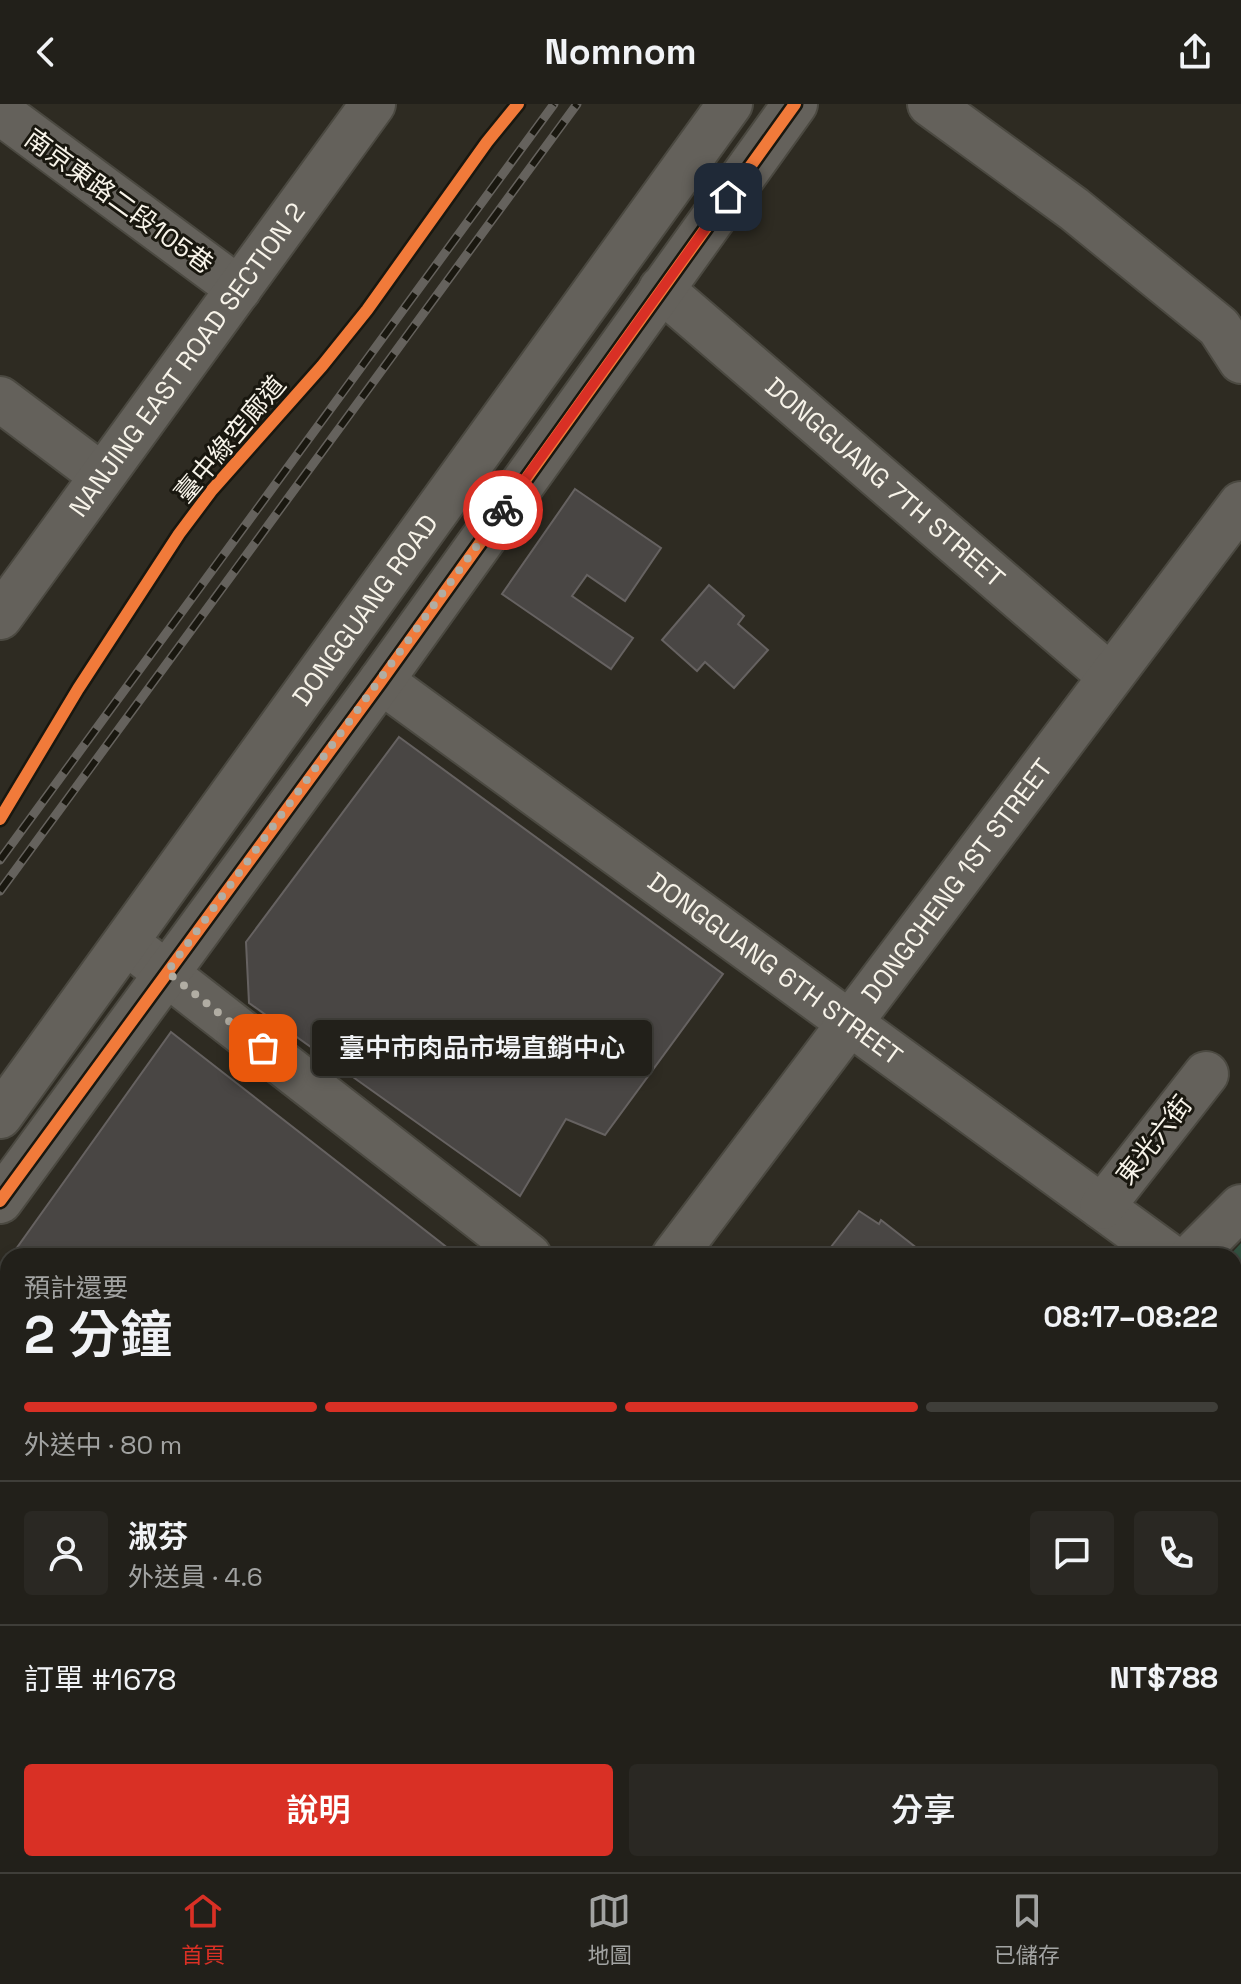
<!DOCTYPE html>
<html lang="zh-TW">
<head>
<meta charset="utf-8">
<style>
	body { margin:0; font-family:"Space Grotesk","Noto Sans TC",sans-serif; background:#2a2823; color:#f1f3f6; height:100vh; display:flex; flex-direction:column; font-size:30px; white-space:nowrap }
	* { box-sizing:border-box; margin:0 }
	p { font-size:26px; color:#a2a3a2 }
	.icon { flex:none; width:44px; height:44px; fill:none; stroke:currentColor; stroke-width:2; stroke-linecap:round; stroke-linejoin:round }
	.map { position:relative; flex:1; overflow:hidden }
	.sheet { position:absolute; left:0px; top:1144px; width:1242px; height:624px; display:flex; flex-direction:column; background:#22201a; border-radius:24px 24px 0 0; box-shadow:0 4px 12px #0003,0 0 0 2px #3f3e39 }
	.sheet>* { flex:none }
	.pin { position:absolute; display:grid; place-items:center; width:68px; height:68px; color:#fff; margin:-34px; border-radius:16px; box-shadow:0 4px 12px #0006 }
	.courier { position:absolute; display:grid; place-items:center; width:80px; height:80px; margin:-40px; border:6px solid #d93025; border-radius:50%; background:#fff; color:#222; box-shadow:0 2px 10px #0007 }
	.bubble { position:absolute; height:56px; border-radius:8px; background:#22201a; box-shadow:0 4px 12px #0003,0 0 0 2px #3f3e39; font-size:26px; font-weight:600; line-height:56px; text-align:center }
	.headline em { font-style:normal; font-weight:600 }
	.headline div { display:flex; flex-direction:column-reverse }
	.headline { display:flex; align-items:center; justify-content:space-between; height:136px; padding:0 24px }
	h1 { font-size:52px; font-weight:600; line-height:60px }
	.bar { display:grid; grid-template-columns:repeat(4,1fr); gap:12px 8px; align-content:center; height:96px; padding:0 24px }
	.bar i { height:10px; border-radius:6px; background:#3f3e39 }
	.bar .selected { background:#d93025 }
	.bar p { grid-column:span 4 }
	.line { display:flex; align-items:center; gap:20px; padding:0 24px; border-top:2px solid #3f3e39 }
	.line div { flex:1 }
	.round { display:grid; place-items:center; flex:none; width:84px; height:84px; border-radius:8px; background:#2a2823 }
	.cta { display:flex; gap:16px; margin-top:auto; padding:16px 24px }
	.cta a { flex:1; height:92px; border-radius:8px; background:#d93025; color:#fff; font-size:32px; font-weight:600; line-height:92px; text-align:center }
	.cta a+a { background:#2a2823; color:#f1f3f6 }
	header { display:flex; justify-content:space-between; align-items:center; height:104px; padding:0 24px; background:#22201a; font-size:36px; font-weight:600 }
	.tab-bar { display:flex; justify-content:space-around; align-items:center; height:112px; border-top:2px solid #3f3e39; background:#22201a; font-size:22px; color:#a2a3a2 }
	.tab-bar a { display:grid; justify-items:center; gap:4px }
	.tab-bar .selected { color:#d93025 }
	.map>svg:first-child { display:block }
</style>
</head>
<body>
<header><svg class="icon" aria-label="back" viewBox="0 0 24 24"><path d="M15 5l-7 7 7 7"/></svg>Nomnom<svg class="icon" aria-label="share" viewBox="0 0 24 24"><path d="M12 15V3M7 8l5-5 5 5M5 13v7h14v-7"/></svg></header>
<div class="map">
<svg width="1241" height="1768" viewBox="0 0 1241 1768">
	<rect width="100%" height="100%" fill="#2e2b22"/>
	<g fill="#315140">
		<polygon points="1241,1139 1241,1258 1234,1265 1234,1152 1229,1152"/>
		<polygon points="0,1631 8,1637 8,1760 174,1760 184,1768 0,1768"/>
	</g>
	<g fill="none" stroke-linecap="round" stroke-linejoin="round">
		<g stroke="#092024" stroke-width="9">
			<polyline points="1234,1216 1241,1209"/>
			<polyline points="699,1768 707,1760"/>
		</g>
	</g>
	<g fill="#494644" stroke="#666261" stroke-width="2">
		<polygon points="575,385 661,444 625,497 587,471 572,492 633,534 611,565 502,490"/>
		<polygon points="709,481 744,512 738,520 768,546 734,584 705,558 697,567 662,536"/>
		<polygon points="399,633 723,870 605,1031 566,1015 520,1092 249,899 246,838"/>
		<polygon points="171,928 458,1152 11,1152"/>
		<polygon points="859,1107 879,1120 881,1116 927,1152 824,1152"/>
		<polygon points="8,1156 8,1642 0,1636 0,1167"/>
		<polygon points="836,1760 966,1760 974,1768 829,1768"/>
		<polygon points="987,1760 1058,1760 1069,1768 996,1768"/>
		<polygon points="1109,1760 1190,1760 1192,1762 1186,1768 1117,1768"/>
	</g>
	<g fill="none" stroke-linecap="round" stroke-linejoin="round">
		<defs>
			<g id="minor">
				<polyline points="930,0 1074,105 1219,223 1241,257"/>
				<polyline points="0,8 239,185"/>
				<path id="s1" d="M661,185L1110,572"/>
				<polyline points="0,295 101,371"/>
				<path id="s2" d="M0,513L373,0"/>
				<path id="s3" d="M381,577L1169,1152"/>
				<polyline points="144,852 529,1152"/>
				<path id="s4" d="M0,1012L730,0"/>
				<polyline points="0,1097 381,577 795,0"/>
				<polyline points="1102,1103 1206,970"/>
				<path id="s5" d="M674,1152L1241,400"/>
				<polyline points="1192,1152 1241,1103"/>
				<polyline points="1234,1308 1241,1301"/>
				<polyline points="1234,1405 1241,1412"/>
				<polyline points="1234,1590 1241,1583"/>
				<polyline points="1234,1747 1241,1751"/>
				<polyline points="613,1768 620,1760"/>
				<polyline points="793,1768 801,1760"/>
			</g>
		</defs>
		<use href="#minor" stroke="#4b4941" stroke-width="48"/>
		<use href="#minor" stroke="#64615b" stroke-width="44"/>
		<defs>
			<g id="rail">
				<polyline points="0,756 554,0"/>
				<polyline points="0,787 577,0"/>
			</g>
		</defs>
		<use href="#rail" stroke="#65625d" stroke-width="9"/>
		<use href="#rail" stroke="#19170f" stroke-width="6" stroke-dasharray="18" stroke-linecap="butt"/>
		<defs>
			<g id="cycleway">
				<polyline points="0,715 78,585 179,430 212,386 322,262 367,206 487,38 518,0"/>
				<polyline points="0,1097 381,577 795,0"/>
			</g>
		</defs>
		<use href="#cycleway" stroke="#19170f" stroke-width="17"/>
		<use href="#cycleway" stroke="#f17a3a" stroke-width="12"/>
	</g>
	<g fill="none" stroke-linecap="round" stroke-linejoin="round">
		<polyline stroke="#b1ada3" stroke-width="8" stroke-dasharray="0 14.4" points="263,944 167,868 503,406"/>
		<polyline stroke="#d93025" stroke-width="10" points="503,406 728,93"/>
	</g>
	<g text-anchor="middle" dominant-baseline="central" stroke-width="6" stroke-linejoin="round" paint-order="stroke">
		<g font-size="26" fill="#f7f3e9" stroke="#19170f">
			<text transform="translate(119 97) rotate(36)">南京東路二段105巷</text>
			<text stroke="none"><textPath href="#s2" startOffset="318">NANJING EAST ROAD SECTION 2</textPath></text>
			<text transform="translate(230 335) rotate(-50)">臺中綠空廊道</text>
			<text stroke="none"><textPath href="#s1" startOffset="296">DONGGUANG 7TH STREET</textPath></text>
			<text stroke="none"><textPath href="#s4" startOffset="624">DONGGUANG ROAD</textPath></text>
			<text stroke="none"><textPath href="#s5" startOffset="470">DONGCHENG 1ST STREET</textPath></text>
			<text stroke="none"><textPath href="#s3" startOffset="488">DONGGUANG 6TH STREET</textPath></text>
			<text transform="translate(1154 1036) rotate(-52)">東光六街</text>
		</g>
	</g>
</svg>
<div class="pin" style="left:263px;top:944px;background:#ea580c"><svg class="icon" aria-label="bag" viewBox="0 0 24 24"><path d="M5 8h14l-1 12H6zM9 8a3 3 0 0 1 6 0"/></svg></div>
<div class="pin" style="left:728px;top:93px;background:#1f2937"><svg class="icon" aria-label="home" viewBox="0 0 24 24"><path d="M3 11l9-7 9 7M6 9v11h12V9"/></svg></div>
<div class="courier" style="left:503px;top:406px"><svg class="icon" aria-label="bike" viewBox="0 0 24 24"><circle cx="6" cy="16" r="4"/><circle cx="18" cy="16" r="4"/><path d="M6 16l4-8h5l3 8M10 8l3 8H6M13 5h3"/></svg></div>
<div class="bubble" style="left:312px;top:916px;width:340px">臺中市肉品市場直銷中心</div>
<section class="sheet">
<div class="headline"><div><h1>2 分鐘</h1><p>預計還要</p></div><em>08:17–08:22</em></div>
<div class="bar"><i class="selected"></i><i class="selected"></i><i class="selected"></i><i></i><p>外送中 · 80 m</p></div>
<div class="line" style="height:144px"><a class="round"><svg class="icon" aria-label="person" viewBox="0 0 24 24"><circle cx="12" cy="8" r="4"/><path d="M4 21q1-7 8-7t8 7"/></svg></a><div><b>淑芬</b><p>外送員 · 4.6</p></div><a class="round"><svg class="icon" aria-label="chat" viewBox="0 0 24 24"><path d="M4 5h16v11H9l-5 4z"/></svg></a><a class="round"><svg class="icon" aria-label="phone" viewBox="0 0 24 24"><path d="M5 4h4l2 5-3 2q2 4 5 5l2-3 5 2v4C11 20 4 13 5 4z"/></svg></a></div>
<div class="line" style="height:104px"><div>訂單 #1678</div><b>NT$788</b></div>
<div class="cta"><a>說明</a><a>分享</a></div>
</section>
</div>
<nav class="tab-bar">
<a class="selected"><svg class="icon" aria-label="home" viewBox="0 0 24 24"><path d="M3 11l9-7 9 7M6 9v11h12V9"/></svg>首頁</a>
<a><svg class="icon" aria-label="map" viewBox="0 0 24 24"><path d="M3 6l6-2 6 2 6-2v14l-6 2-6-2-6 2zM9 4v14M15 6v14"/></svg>地圖</a>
<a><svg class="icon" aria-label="saved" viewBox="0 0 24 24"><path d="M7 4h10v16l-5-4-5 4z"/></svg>已儲存</a>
</nav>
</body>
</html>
